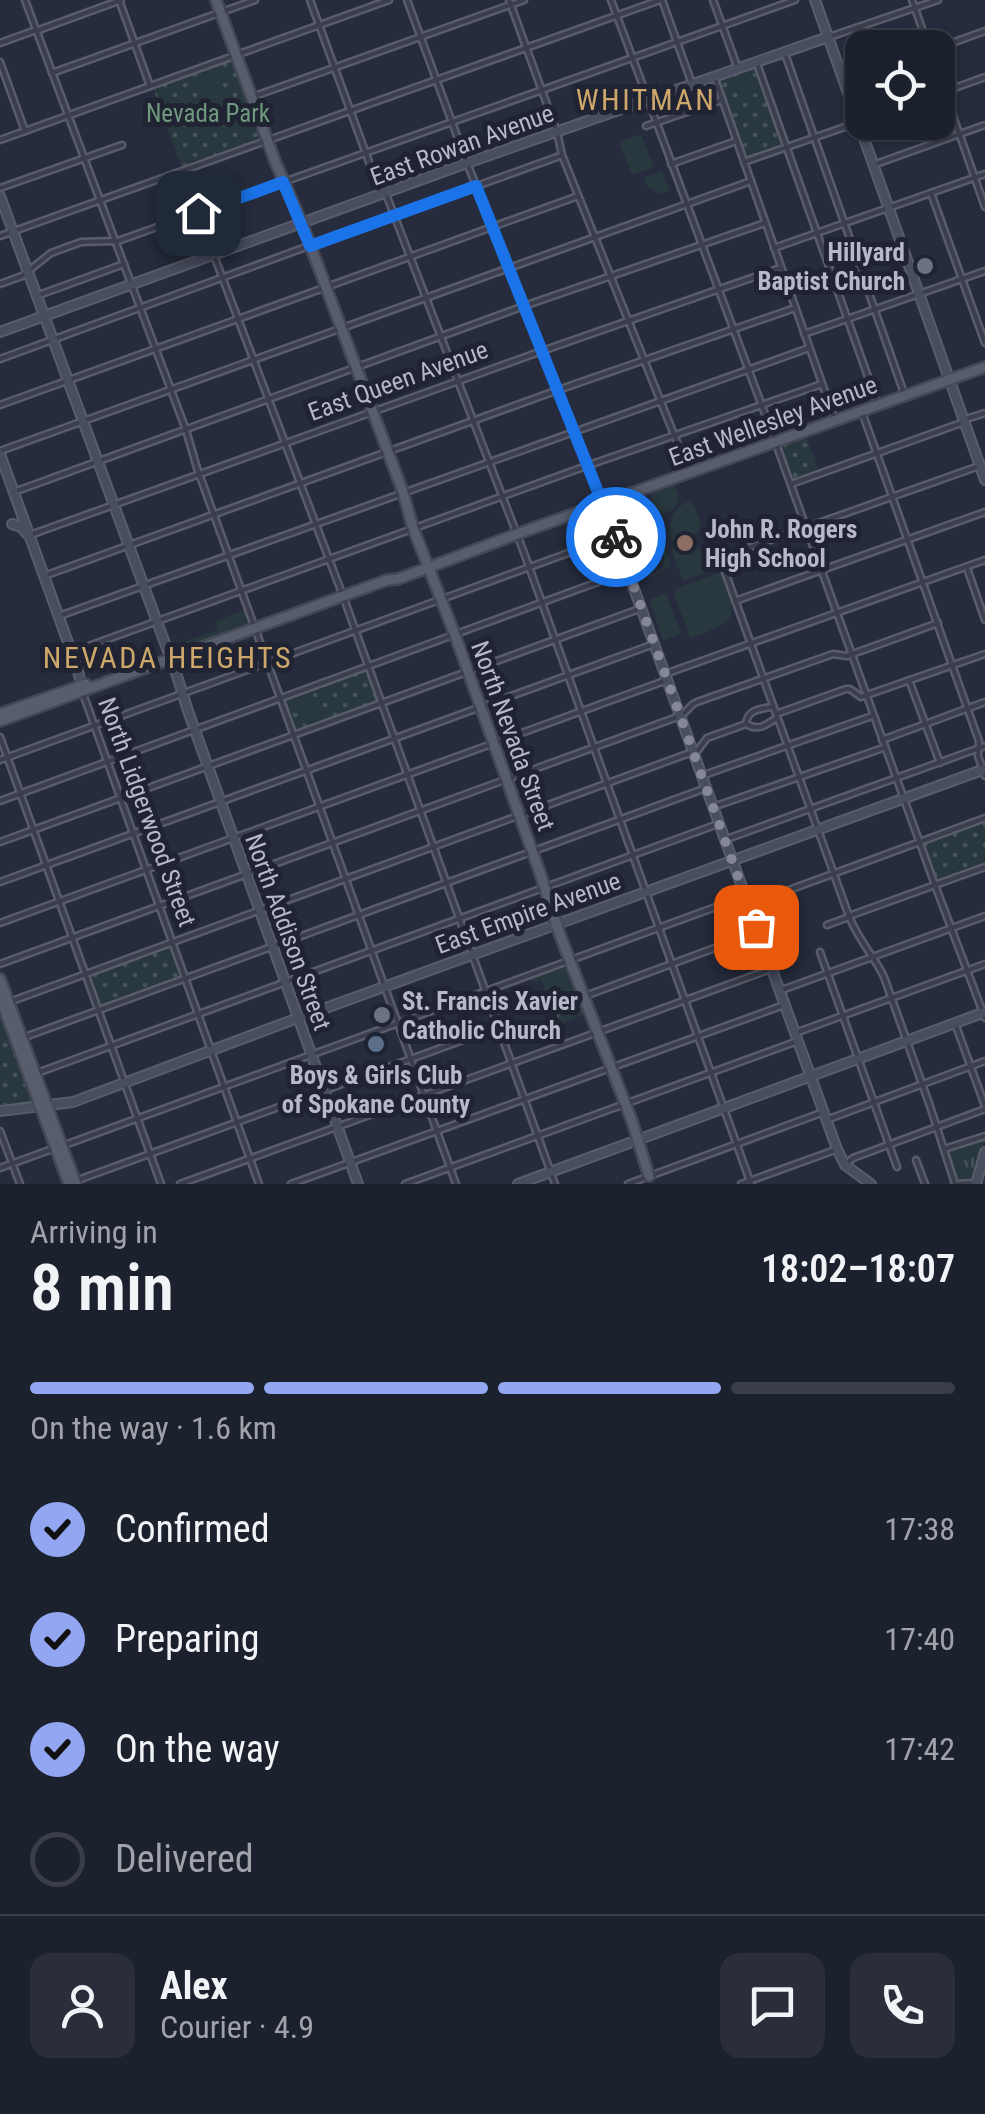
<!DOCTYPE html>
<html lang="en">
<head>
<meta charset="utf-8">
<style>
	body { margin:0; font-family:"Roboto Condensed",sans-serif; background:#292e3a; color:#f1f3f6; height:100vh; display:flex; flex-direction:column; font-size:38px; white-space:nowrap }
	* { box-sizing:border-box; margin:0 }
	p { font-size:32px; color:#a0a3aa }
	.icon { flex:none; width:55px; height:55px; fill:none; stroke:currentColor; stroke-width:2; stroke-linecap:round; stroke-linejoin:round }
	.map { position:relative; height:1184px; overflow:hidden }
	.side { display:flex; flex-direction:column; background:#1c212e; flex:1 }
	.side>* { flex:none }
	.buttons { position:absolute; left:845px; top:30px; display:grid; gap:20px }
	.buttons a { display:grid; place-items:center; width:110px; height:110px; border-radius:20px; background:#1c212e; box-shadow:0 2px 8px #0004,0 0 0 2px #3a3e4a; font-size:50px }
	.pin { position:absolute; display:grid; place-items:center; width:85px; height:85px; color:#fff; margin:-42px; border-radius:20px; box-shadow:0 5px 15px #0006 }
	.courier { position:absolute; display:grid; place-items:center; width:100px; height:100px; margin:-50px; border:8px solid #1a73e8; border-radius:50%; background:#fff; color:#222; box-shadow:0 2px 12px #0007 }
	.head em { font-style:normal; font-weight:600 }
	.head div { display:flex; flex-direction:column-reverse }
	.head { display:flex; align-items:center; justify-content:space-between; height:170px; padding:0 30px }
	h1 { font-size:65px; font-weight:600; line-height:75px }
	.bar { display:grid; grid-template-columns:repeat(4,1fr); gap:15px 10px; align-content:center; height:120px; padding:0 30px }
	.bar i { height:12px; border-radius:8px; background:#3a3e4a }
	.bar .current { background:#92a6f1 }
	.bar p { grid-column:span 4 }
	.line { display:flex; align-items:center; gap:25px; padding:0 30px; border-top:2px solid #3a3e4a }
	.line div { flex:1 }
	.round { display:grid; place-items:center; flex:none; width:105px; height:105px; border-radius:20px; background:#292e3a }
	ol { padding:0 30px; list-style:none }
	li { display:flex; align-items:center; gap:30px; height:110px }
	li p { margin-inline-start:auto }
	li .icon { padding:10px; border-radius:50%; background:#92a6f1; color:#111; stroke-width:4 }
	li:last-child { color:#a0a3aa }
	li i { width:55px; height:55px; border:5px solid #3a3e4a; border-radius:50% }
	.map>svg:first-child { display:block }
</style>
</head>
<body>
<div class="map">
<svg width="985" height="1184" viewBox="0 0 985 1184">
	<defs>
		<pattern id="grass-tufts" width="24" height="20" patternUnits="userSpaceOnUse" patternTransform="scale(2.5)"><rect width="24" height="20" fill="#28383e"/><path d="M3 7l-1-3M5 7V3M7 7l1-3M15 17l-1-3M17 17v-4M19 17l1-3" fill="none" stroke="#455358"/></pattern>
		<pattern id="park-dots" width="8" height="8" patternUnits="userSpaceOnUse" patternTransform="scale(2.5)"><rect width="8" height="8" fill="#28383e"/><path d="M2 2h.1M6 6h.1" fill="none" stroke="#455358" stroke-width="1.8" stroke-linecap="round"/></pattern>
	</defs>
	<rect width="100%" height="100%" fill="#262c3d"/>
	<g fill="url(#grass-tufts)">
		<polygon points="246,610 251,622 250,625 174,650 170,648 163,630 173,646 218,630 216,621"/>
		<polygon points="568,965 586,1014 506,1044 497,1014 503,1009 506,1011 501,1013 507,1032 510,1032 512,1037 556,1021 541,979 532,981 531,978"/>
		<path d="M985,1133C985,1150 976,1167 972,1184H957L945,1147Z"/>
	</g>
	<g fill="url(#park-dots)">
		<polygon points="231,59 234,59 263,137 182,168 153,88"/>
		<polygon points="756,65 785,145 746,159 717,79"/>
		<polygon points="806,436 818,469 792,479 780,446"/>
		<polygon points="365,670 377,702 295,730 284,700"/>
		<polygon points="985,820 985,864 937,882 923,843"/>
		<polygon points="169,945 182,976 99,1006 88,975"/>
		<polygon points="0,1004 34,1098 29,1102 0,1105"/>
	</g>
	<g fill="#28383e" fill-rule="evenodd">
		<path d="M218,68C225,86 219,99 202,106L192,81L194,77Z"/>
		<path d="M751,72L759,92C745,98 735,94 730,79Z"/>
		<polygon points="641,134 654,167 632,175 619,142"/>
		<polygon points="662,171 670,191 659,194 648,187 643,178"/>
		<path d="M673,484L679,494C679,507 669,515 656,514L651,496L652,492Z"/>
		<path d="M635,499L648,501L671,564C646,588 638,578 627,549C622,535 615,523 618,508L625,501ZM632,503L639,504L646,508L664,556L663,566C657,574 649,576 641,570L662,561L646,516L625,523L640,569L621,521L622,510Z"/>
		<path d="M692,500L701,524L698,532L672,541C666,522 672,507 692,500Z"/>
		<path d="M687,545C703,546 709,555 715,569L684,580L682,578L671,549Z"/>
		<path d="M721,572C739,620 738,621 690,638L674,593L677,588Z"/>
		<polygon points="666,593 681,634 663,640 649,600"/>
		<polygon points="305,701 318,705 325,718 307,725 304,723 297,703"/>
	</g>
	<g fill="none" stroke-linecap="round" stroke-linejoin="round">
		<defs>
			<g id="street">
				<polyline points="25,0 186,430 197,468 456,1184"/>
				<polyline points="119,0 150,86"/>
				<polyline points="310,0 381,195"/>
				<polyline points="407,0 467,163 603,503"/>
				<polyline points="509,0 557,132 562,155 689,472"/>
				<polyline points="611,0 775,441 935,885 985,1018"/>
				<polyline points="662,0 692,84"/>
				<polyline points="713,0 737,66"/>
				<polyline points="912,0 929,48"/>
				<polyline points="36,31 121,0"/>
				<polyline points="829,37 938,0"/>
				<polyline points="0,43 36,30"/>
				<polyline points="938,48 985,31"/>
				<polyline points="784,51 905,396"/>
				<polyline points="756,61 878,405"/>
				<polyline points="0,62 25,131"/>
				<polyline points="52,73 255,0"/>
				<polyline points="938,73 985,207"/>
				<polyline points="714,76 835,420"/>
				<polyline points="843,81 862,74"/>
				<polyline points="938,94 985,77"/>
				<polyline points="252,97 524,0"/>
				<polyline points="646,126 722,100"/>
				<polyline points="0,140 389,0"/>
				<polyline points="744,162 862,121"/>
				<polyline points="671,164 736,141"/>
				<polyline points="873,165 985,125"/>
				<polyline points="182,171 343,596 555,1184"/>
				<polyline points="0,188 122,145"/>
				<polyline points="931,193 985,343"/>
				<polyline points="386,194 523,550 751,1184"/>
				<polyline points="0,236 660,0"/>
				<polyline points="115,242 795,0"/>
				<polyline points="310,246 560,156"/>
				<polyline points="774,248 985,174"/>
				<polyline points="0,284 22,276 51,253 81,242 114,241"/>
				<polyline points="36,296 124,264"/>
				<polyline points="804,334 985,271"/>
				<polyline points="0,359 306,247"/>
				<polyline points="0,405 578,196"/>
				<polyline points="862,412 979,741 978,756 985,776"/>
				<polyline points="963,420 985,413"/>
				<polyline points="0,451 751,181"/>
				<polyline points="791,484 964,422"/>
				<polyline points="14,492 524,306 765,223"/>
				<polyline points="30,535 542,351 780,268"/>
				<polyline points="967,568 985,620"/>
				<polyline points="44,576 558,390 795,308"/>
				<polyline points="735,601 985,512"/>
				<polyline points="59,616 809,348"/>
				<polyline points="72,652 589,465 822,384"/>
				<polyline points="665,674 985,560"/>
				<polyline points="909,680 940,763"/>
				<polyline points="82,691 259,1184"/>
				<polyline points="776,714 846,689 850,689 861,697 985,654"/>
				<path d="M746,724C747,710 759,709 772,707"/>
				<polyline points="0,737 161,1184"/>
				<polyline points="882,740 985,702"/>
				<polyline points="0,760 615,536"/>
				<polyline points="701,776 872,716"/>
				<polyline points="0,801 628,571"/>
				<polyline points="713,807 883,748"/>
				<polyline points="724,840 985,746"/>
				<polyline points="0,842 642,608"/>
				<polyline points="0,882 654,644"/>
				<polyline points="748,905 985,818"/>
				<polyline points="849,916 985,867"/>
				<polyline points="0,923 667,680"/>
				<polyline points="827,925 849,917"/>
				<polyline points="763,948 787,940"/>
				<polyline points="820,952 897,1167"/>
				<path d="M0,964L680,716C688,712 689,705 697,702L833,654L847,656L938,623"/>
				<polyline points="779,991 985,916"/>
				<polyline points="585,996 758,932"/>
				<path d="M12,1001L698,750L707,738L746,724C758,731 765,726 775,719"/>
				<polyline points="956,1026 985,1106"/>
				<polyline points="795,1033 985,964"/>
				<polyline points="25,1037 706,788"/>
				<polyline points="37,1073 718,824"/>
				<polyline points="826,1120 985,1061"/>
				<polyline points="0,1131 20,1184"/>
				<polyline points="62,1146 743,897"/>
				<polyline points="944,1149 985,1136"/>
				<polyline points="916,1160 925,1184"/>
				<polyline points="845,1165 853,1158 985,1109"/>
				<polyline points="0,1168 55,1148"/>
				<polyline points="78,1180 496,1028"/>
				<polyline points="180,1184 771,969"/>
				<polyline points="291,1184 784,1005"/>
				<polyline points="405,1184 795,1042"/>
				<polyline points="628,1184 821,1113"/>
				<polyline points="741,1184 835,1150"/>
				<path d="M955,1184L930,1106L884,977C873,954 858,940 849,916L720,558L979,466"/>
				<polyline points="958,1184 973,1183"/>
			</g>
			<g id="secondary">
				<polyline points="815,0 985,480"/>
				<polyline points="0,196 177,676 188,711 358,1184"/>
				<polyline points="0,332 467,163 828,37"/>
				<polyline points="0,454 78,670 82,690"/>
				<polyline points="603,503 837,1149 845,1165 871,1184"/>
				<polyline points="12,524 21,527 28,535"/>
				<polyline points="0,1111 73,1102 298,1018 985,769"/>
				<polyline points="518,1184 985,1012"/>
				<polyline points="976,1184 985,1152"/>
			</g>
			<g id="primary">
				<polyline points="216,0 275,161 303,226 403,492 413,528 455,635 539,870 560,935 632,1121 649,1176"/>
				<polyline points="0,714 86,684"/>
				<polyline points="0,721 387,580 398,579 517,534 985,367"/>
				<polyline points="0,979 76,1184"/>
				<polyline points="0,997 69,1184"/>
			</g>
		</defs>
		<use href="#street" stroke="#585c6b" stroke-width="9"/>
		<use href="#secondary" stroke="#585c6b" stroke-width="12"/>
		<use href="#primary" stroke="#434756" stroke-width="14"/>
		<use href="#street" stroke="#3a3e4d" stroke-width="4"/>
		<use href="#secondary" stroke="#484d60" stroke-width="8"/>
		<use href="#primary" stroke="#585d6d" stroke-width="9"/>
	</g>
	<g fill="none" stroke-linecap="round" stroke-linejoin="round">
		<polyline stroke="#848897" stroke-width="10" stroke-dasharray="0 18" points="616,537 756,927"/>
		<polyline stroke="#1a73e8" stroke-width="12" points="198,213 283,182 310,246 476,186 616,537"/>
	</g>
	<g fill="#6b7280" stroke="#1f2332" stroke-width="4">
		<circle cx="925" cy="266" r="10"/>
		<circle cx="382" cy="1015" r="10"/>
	</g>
	<circle fill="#8d6e63" stroke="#1f2332" stroke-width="4" cx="685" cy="543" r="10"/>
	<circle fill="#5c6f8a" stroke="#1f2332" stroke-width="4" cx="376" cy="1044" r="10"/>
	<g text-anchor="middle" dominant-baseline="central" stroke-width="10" stroke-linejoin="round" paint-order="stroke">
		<g font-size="25" fill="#6f987f" stroke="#1f2332">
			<text x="208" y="113">Nevada Park</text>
		</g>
		<g font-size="25" fill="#b6bac8" stroke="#1f2332">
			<text transform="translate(462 145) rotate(-20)">East Rowan Avenue</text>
			<text transform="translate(398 381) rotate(-20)">East Queen Avenue</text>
			<text transform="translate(773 421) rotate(-20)">East Wellesley Avenue</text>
			<text transform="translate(513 736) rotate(70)">North Nevada Street</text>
			<text transform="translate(147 812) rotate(70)">North Lidgerwood Street</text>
			<text transform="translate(528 913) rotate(-20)">East Empire Avenue</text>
			<text transform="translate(288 932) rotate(70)">North Addison Street</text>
		</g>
		<g font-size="25" font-weight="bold" fill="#b6bac8" stroke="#1f2332" text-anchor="start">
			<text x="905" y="252" text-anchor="end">Hillyard<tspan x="905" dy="29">Baptist Church</tspan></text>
			<text x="705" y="529">John R. Rogers<tspan x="705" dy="29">High School</tspan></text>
			<text x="402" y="1001">St. Francis Xavier<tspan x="402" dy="29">Catholic Church</tspan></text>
			<text x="376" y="1075" text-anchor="middle">Boys &amp; Girls Club<tspan x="376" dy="29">of Spokane County</tspan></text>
		</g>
		<g font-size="30" letter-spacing="2.5" fill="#cea76b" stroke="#1f2332">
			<text x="646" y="99">WHITMAN</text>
			<text x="168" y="657">NEVADA HEIGHTS</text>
		</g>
	</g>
</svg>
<div class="buttons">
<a><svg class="icon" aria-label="locate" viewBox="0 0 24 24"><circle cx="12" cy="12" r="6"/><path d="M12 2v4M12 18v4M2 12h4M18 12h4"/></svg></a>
</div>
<div class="pin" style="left:756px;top:927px;background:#ea580c"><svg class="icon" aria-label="bag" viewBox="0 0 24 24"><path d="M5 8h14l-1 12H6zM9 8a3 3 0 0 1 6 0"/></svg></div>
<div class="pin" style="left:198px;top:213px;background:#1f2937"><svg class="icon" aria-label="home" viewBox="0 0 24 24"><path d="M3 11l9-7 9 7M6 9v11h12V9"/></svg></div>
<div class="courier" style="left:616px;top:537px"><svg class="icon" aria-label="bike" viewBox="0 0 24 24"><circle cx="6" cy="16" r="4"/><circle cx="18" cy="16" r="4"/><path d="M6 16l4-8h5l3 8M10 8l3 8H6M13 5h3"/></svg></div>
</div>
<section class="side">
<div class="head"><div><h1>8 min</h1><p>Arriving in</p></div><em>18:02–18:07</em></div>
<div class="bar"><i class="current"></i><i class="current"></i><i class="current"></i><i></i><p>On the way · 1.6 km</p></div>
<ol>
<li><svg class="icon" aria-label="check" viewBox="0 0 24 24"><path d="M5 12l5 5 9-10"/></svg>Confirmed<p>17:38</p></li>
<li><svg class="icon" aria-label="check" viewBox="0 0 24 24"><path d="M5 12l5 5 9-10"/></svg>Preparing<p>17:40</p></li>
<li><svg class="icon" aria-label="check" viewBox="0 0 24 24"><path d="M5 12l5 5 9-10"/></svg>On the way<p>17:42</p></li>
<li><i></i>Delivered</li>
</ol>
<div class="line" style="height:180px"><a class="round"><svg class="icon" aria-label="person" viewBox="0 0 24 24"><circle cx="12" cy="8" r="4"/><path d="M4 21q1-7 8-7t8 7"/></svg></a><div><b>Alex</b><p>Courier · 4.9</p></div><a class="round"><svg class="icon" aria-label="chat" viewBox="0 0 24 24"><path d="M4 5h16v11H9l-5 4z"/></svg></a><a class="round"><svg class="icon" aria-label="phone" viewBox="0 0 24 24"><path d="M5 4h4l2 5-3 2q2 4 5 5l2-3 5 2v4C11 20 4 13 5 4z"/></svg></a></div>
</section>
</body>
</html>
